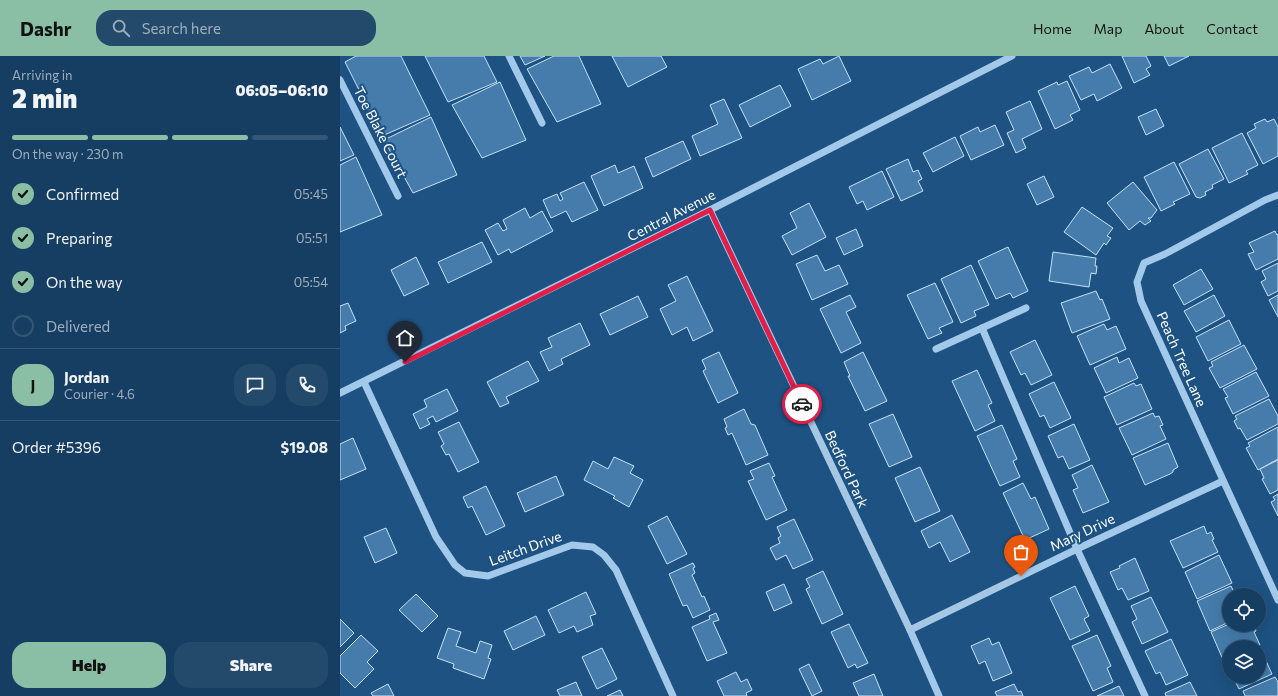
<!DOCTYPE html>
<html lang="en">
<head>
<meta charset="utf-8">
<style>
	body { margin:0; font-family:Commissioner,sans-serif; background:#23496b; color:#f1f3f6; height:100vh; display:flex; flex-direction:column; font-size:15px; white-space:nowrap }
	* { box-sizing:border-box; margin:0 }
	p { font-size:13px; color:#9eaebe }
	.icon { flex:none; width:22px; height:22px; fill:none; stroke:currentColor; stroke-width:2; stroke-linecap:round; stroke-linejoin:round }
	.map { position:relative; flex:1; overflow:hidden }
	.side { display:flex; flex-direction:column; background:#163e62; width:340px }
	.side>* { flex:none }
	.tools { position:absolute; left:882px; top:532px; display:grid; gap:8px }
	.tools a { display:grid; place-items:center; width:44px; height:44px; border-radius:50%; background:#163e62; box-shadow:0 4px 16px #0002,0 0 0 1px #355777; font-size:20px }
	.pin { position:absolute; display:grid; place-items:center; width:34px; height:34px; color:#fff; margin:-41px -17px; border-radius:50% 50% 50% 0; rotate:-45deg; box-shadow:0 0 4px #0007 }
	.pin .icon { rotate:45deg }
	.courier { position:absolute; display:grid; place-items:center; width:40px; height:40px; margin:-20px; border:3px solid #e11d48; border-radius:50%; background:#fff; color:#222; box-shadow:0 1px 5px #0007 }
	.summary em { font-style:normal; font-weight:800 }
	.summary div { display:flex; flex-direction:column-reverse }
	.summary { display:flex; align-items:center; justify-content:space-between; height:68px; padding:0 12px }
	h1 { font-size:26px; font-weight:800; line-height:30px }
	.bar { display:grid; grid-template-columns:repeat(4,1fr); gap:6px 4px; align-content:center; height:48px; padding:0 12px }
	.bar i { height:5px; border-radius:3px; background:#355777 }
	.bar .active { background:#8abfa5 }
	.bar p { grid-column:span 4 }
	.line { display:flex; align-items:center; gap:10px; padding:0 12px; border-top:1px solid #355777 }
	.line div { flex:1 }
	.round { display:grid; place-items:center; flex:none; width:42px; height:42px; border-radius:16px; background:#23496b }
	ol { padding:0 12px; list-style:none }
	li { display:flex; align-items:center; gap:12px; height:44px }
	li p { margin-inline-start:auto }
	li .icon { padding:4px; border-radius:50%; background:#8abfa5; color:#111; stroke-width:4 }
	li:last-child { color:#9eaebe }
	li i { width:22px; height:22px; border:2px solid #355777; border-radius:50% }
	.primary-button { display:flex; gap:8px; margin-top:auto; padding:8px 12px }
	.primary-button a { flex:1; height:46px; border-radius:16px; background:#8abfa5; color:#111; font-size:16px; font-weight:800; line-height:46px; text-align:center }
	.primary-button a+a { background:#23496b; color:#f1f3f6 }
	header { display:flex; align-items:center; gap:24px; box-sizing:border-box; height:56px; padding:0 20px; background:#8abfa5; color:#111 }
	header strong { font-size:19px }
	nav { display:flex; gap:22px; margin-inline-start:auto; font-size:14px }
	.search { width:280px; height:36px; background:#23496b; display:flex; align-items:center; gap:10px; box-sizing:border-box; padding:0 14px; border-radius:16px; color:#9eaebe; font-size:15px }
	main { display:flex; flex:1; min-height:0 }
	.map>svg:first-child { display:block }
</style>
</head>
<body>
<header>
<strong>Dashr</strong>
<div class="search"><svg class="icon" aria-label="search" viewBox="0 0 24 24"><circle cx="10" cy="10" r="6"/><path d="M15 15l6 6"/></svg>Search here</div>
<nav><a>Home</a><a>Map</a><a>About</a><a>Contact</a></nav>
</header>
<main>
<section class="side">
<div class="summary"><div><h1>2 min</h1><p>Arriving in</p></div><em>06:05–06:10</em></div>
<div class="bar"><i class="active"></i><i class="active"></i><i class="active"></i><i></i><p>On the way · 230 m</p></div>
<ol>
<li><svg class="icon" aria-label="check" viewBox="0 0 24 24"><path d="M5 12l5 5 9-10"/></svg>Confirmed<p>05:45</p></li>
<li><svg class="icon" aria-label="check" viewBox="0 0 24 24"><path d="M5 12l5 5 9-10"/></svg>Preparing<p>05:51</p></li>
<li><svg class="icon" aria-label="check" viewBox="0 0 24 24"><path d="M5 12l5 5 9-10"/></svg>On the way<p>05:54</p></li>
<li><i></i>Delivered</li>
</ol>
<div class="line" style="height:72px"><b class="round" style="background:#8abfa5;color:#111">J</b><div><b>Jordan</b><p>Courier · 4.6</p></div><a class="round"><svg class="icon" aria-label="chat" viewBox="0 0 24 24"><path d="M4 5h16v11H9l-5 4z"/></svg></a><a class="round"><svg class="icon" aria-label="phone" viewBox="0 0 24 24"><path d="M5 4h4l2 5-3 2q2 4 5 5l2-3 5 2v4C11 20 4 13 5 4z"/></svg></a></div>
<div class="line" style="height:52px"><div>Order #5396</div><b>$19.08</b></div>
<div class="primary-button"><a>Help</a><a>Share</a></div>
</section>
<div class="map">
<svg width="938" height="640" viewBox="0 0 938 640">
	<rect width="100%" height="100%" fill="#1d5282"/>
	<g fill="#457cab" stroke="#c6e1f7">
		<polygon points="16,0 61,0 90,59 42,80 5,6"/>
		<polygon points="85,0 144,0 157,26 108,46"/>
		<polygon points="180,0 205,0 185,9"/>
		<polygon points="214,0 239,0 261,48 217,66 187,13"/>
		<polygon points="272,0 321,0 327,11 288,31"/>
		<polygon points="499,0 511,25 472,44 458,13 480,3 483,8"/>
		<polygon points="782,0 806,0 811,10 806,13 810,19 794,27"/>
		<polygon points="824,0 849,0 829,10"/>
		<polygon points="770,8 782,32 757,45 754,38 741,44 729,20 749,11 752,17"/>
		<polygon points="727,25 740,54 730,59 733,64 715,73 698,35 717,26 718,29"/>
		<polygon points="160,26 186,84 142,102 112,49"/>
		<polygon points="440,29 451,50 410,71 399,49"/>
		<polygon points="384,43 402,82 360,100 352,80 378,68 370,49"/>
		<polygon points="690,45 702,73 682,83 686,92 676,97 667,77 674,74 666,56"/>
		<polygon points="816,53 824,70 806,79 798,61"/>
		<polygon points="91,61 117,119 73,137 44,84"/>
		<polygon points="925,63 927,66 934,63 938,71 938,100 923,108 907,77 916,72 914,68"/>
		<polygon points="655,69 664,89 631,104 620,80 638,71 640,76"/>
		<polygon points="0,71 14,99 0,105"/>
		<polygon points="902,77 918,109 906,115 908,118 889,127 872,92"/>
		<polygon points="615,81 624,100 593,116 583,97"/>
		<polygon points="343,85 351,103 313,121 305,102"/>
		<polygon points="868,93 884,123 872,129 873,132 865,136 866,139 860,142 856,141 839,108"/>
		<polygon points="16,101 42,159 0,176 0,109"/>
		<polygon points="568,103 573,116 578,114 582,123 578,125 583,135 561,145 546,113"/>
		<polygon points="834,106 850,138 833,146 835,148 821,155 804,121"/>
		<polygon points="275,109 278,117 294,110 303,132 264,150 251,120"/>
		<polygon points="542,115 554,141 527,154 523,145 517,148 509,131"/>
		<polygon points="704,120 714,141 697,149 687,128"/>
		<polygon points="244,126 258,154 232,166 226,155 211,162 203,144 217,138 220,145 223,143 220,137"/>
		<polygon points="793,126 817,154 811,162 808,162 811,165 805,169 800,165 789,174 767,147"/>
		<polygon points="469,147 486,181 452,199 442,180 457,172 450,157"/>
		<polygon points="742,151 773,172 767,180 771,182 766,189 764,187 756,199 724,176"/>
		<polygon points="185,152 190,162 202,155 213,175 171,197 169,193 158,199 145,174 158,167 163,175 167,173 163,164"/>
		<polygon points="516,173 523,190 504,199 496,182"/>
		<polygon points="935,175 937,179 938,178 938,203 916,214 908,198 914,196 909,187"/>
		<polygon points="142,186 152,206 108,227 98,206"/>
		<polygon points="668,191 688,235 673,242 670,237 656,243 638,205"/>
		<polygon points="713,196 756,202 755,210 757,210 756,218 751,217 749,231 709,225"/>
		<polygon points="477,199 485,215 499,209 508,228 472,244 456,208"/>
		<polygon points="76,201 89,228 64,240 51,214"/>
		<polygon points="938,207 938,235 928,240 921,226 926,223 922,215"/>
		<polygon points="631,209 649,249 634,255 636,260 621,267 601,223"/>
		<polygon points="861,213 873,233 844,249 833,229"/>
		<polygon points="347,220 373,275 353,285 347,271 332,279 320,253 336,245 328,229"/>
		<polygon points="595,227 613,266 599,272 602,277 588,283 567,239"/>
		<polygon points="756,235 760,244 762,243 770,263 732,277 721,247"/>
		<polygon points="510,239 516,251 506,256 521,287 501,297 480,253"/>
		<polygon points="874,239 885,260 856,276 844,255"/>
		<polygon points="938,239 938,261 929,244"/>
		<polygon points="298,240 308,261 270,279 260,258"/>
		<polygon points="8,247 16,265 5,270 6,274 0,277 0,250"/>
		<polygon points="889,264 901,288 868,305 856,281"/>
		<polygon points="240,267 250,289 221,303 223,308 209,315 200,296 212,291 208,282"/>
		<polygon points="764,268 767,274 776,270 786,293 750,309 737,280"/>
		<polygon points="695,284 712,319 691,329 685,317 681,319 670,296"/>
		<polygon points="904,289 917,313 880,332 869,312 873,310 871,306"/>
		<polygon points="379,296 398,337 378,347 363,315 366,313 362,304"/>
		<polygon points="523,296 547,345 525,355 508,320 510,320 504,306"/>
		<polygon points="777,301 779,307 789,302 798,322 766,337 754,312"/>
		<polygon points="188,305 199,325 166,341 169,347 160,351 147,326"/>
		<polygon points="637,314 652,347 648,349 655,365 635,375 612,325"/>
		<polygon points="916,316 929,340 893,358 885,342 888,341 883,333"/>
		<polygon points="714,326 731,362 710,372 704,359 700,361 689,338"/>
		<polygon points="794,327 796,330 801,328 812,353 777,369 764,341"/>
		<polygon points="107,333 118,355 96,366 93,360 87,363 90,368 80,373 73,358 87,351 84,344"/>
		<polygon points="929,343 938,360 938,368 907,384 900,372 898,373 894,365 897,363 895,360"/>
		<polygon points="404,353 411,368 415,369 428,399 406,409 392,377 388,379 385,372 387,371 384,363"/>
		<polygon points="813,357 815,361 819,360 823,369 820,370 826,383 792,399 779,372"/>
		<polygon points="553,358 572,401 549,411 529,368"/>
		<polygon points="119,366 139,406 118,416 109,398 106,399 101,390 104,388 98,376"/>
		<polygon points="734,368 750,404 729,413 723,400 718,402 708,380"/>
		<polygon points="662,369 677,403 673,405 680,421 660,430 637,380"/>
		<polygon points="938,371 938,403 918,414 906,392 910,390 908,387"/>
		<polygon points="13,382 26,413 0,424 0,388"/>
		<polygon points="828,387 838,411 833,414 833,416 830,418 805,429 793,402"/>
		<polygon points="274,401 294,410 290,417 303,424 289,451 273,442 275,440 244,424 253,405 268,413"/>
		<polygon points="938,404 938,434 930,438 922,423 924,422 920,413"/>
		<polygon points="429,407 435,420 432,421 447,454 426,464 408,425 414,423 410,415"/>
		<polygon points="752,409 769,446 743,457 733,434 738,432 732,419"/>
		<polygon points="580,411 600,455 575,466 555,422"/>
		<polygon points="216,420 224,439 185,456 177,437"/>
		<polygon points="683,427 691,443 695,441 709,473 685,484 663,437"/>
		<polygon points="146,430 165,470 146,479 132,450 128,452 123,441"/>
		<polygon points="938,438 938,460 931,446 935,444 933,441"/>
		<polygon points="612,459 630,496 610,506 600,486 589,492 581,475"/>
		<polygon points="327,460 347,498 327,508 308,470"/>
		<polygon points="454,463 473,504 453,513 446,499 436,504 430,492 440,487 438,482 441,480 437,471"/>
		<polygon points="864,470 867,478 871,476 874,483 872,484 878,496 843,512 830,485"/>
		<polygon points="46,472 57,497 35,507 24,481"/>
		<polygon points="879,499 892,527 857,543 845,516"/>
		<polygon points="795,502 809,535 788,544 782,532 778,534 770,516 780,512 779,510"/>
		<polygon points="353,507 355,511 353,512 355,517 352,519 362,541 364,540 370,554 353,562 347,549 343,550 329,518"/>
		<polygon points="483,515 503,558 482,568 466,533 470,531 466,523"/>
		<polygon points="444,528 452,547 434,555 426,536"/>
		<polygon points="735,530 749,560 744,563 750,575 730,584 710,542"/>
		<polygon points="891,530 895,538 899,537 900,539 889,539 889,566 870,575 857,545"/>
		<polygon points="246,536 256,558 250,560 253,569 237,576 234,570 219,577 208,554"/>
		<polygon points="76,538 98,560 82,576 59,554"/>
		<polygon points="811,541 828,576 802,588 792,566 797,563 791,550"/>
		<polygon points="376,557 379,564 373,566 387,597 367,605 352,571 370,563 369,560"/>
		<polygon points="196,560 205,579 173,594 164,575"/>
		<polygon points="0,563 14,577 0,591"/>
		<polygon points="509,568 528,607 517,612 515,608 508,612 491,576"/>
		<polygon points="889,568 889,569 909,569 909,570 914,569 916,575 914,576 920,589 916,591 889,591 889,603 884,606 871,576"/>
		<polygon points="108,572 121,576 116,590 136,597 140,585 152,589 148,602 151,603 144,623 113,612 114,608 97,602"/>
		<polygon points="21,579 38,595 27,606 34,613 15,632 0,617 0,600"/>
		<polygon points="757,579 771,610 767,612 773,626 753,635 732,590"/>
		<polygon points="649,582 652,589 659,586 672,617 653,625 645,605 639,608 631,590"/>
		<polygon points="831,583 848,619 826,629 820,616 816,618 805,595"/>
		<polygon points="262,592 277,623 257,633 242,601"/>
		<polygon points="921,594 932,618 899,633 893,621 919,621 919,595"/>
		<polygon points="469,608 482,635 472,640 459,613"/>
		<polygon points="396,616 401,626 407,623 412,634 406,637 407,640 384,640 377,625"/>
		<polygon points="534,618 543,640 519,640 513,627"/>
		<polygon points="935,621 938,626 938,640 905,640 903,635"/>
		<polygon points="236,626 242,640 220,640 217,634"/>
		<polygon points="850,626 857,640 826,640 825,637"/>
		<polygon points="48,628 54,640 33,640 31,637"/>
		<polygon points="674,628 678,636 681,635 683,640 657,640 655,636"/>
		<polygon points="779,630 784,640 757,640"/>
		<polygon points="280,634 283,640 267,640"/>
	</g>
	<g fill="none" stroke-linecap="round" stroke-linejoin="round">
		<g stroke="#a2c9ea" stroke-width="7">
			<polyline points="169,0 202,67"/>
			<polyline points="0,24 58,140"/>
			<polyline points="938,139 925,144 825,198 804,207 797,226 801,245 938,544"/>
			<polyline points="370,154 570,574 599,640"/>
			<polyline points="642,272 737,493 805,640"/>
			<polyline points="596,293 686,252"/>
			<polyline points="24,326 96,481 115,509 125,517 148,520 232,489 253,491 264,499 276,514 333,640"/>
			<polyline points="0,337 370,154 672,0"/>
			<polyline points="570,574 737,493 883,425"/>
		</g>
	</g>
	<g fill="none" stroke-linecap="round" stroke-linejoin="round">
		<polyline stroke="#b0c2d3" stroke-width="4" stroke-dasharray="0 7.2" points="462,348 570,574 681,520"/>
		<polyline stroke="#e11d48" stroke-width="5" points="65,306 370,154 462,348"/>
	</g>
	<g text-anchor="middle" dominant-baseline="central" stroke-width="4" stroke-linejoin="round" paint-order="stroke">
		<g font-size="14" fill="#fff" stroke="#1d5282">
			<text transform="translate(41 76) rotate(63)">Toe Blake Court</text>
			<text transform="translate(331 159) rotate(-27)">Central Avenue</text>
			<text transform="translate(842 303) rotate(66)">Peach Tree Lane</text>
			<text transform="translate(507 413) rotate(65)">Bedford Park</text>
			<text transform="translate(742 476) rotate(-25)">Mary Drive</text>
			<text transform="translate(185 492) rotate(-20)">Leitch Drive</text>
		</g>
	</g>
</svg>
<div class="tools">
<a><svg class="icon" aria-label="locate" viewBox="0 0 24 24"><circle cx="12" cy="12" r="6"/><path d="M12 2v4M12 18v4M2 12h4M18 12h4"/></svg></a>
<a><svg class="icon" aria-label="layers" viewBox="0 0 24 24"><path d="M12 4l9 5-9 5-9-5zM3 14l9 5 9-5"/></svg></a>
</div>
<div class="pin" style="left:681px;top:520px;background:#ea580c"><svg class="icon" aria-label="bag" viewBox="0 0 24 24"><path d="M5 8h14l-1 12H6zM9 8a3 3 0 0 1 6 0"/></svg></div>
<div class="pin" style="left:65px;top:306px;background:#1f2937"><svg class="icon" aria-label="home" viewBox="0 0 24 24"><path d="M3 11l9-7 9 7M6 9v11h12V9"/></svg></div>
<div class="courier" style="left:462px;top:348px"><svg class="icon" aria-label="car" viewBox="0 0 24 24"><path d="M5 17H2v-5l4-1 3-4h7l3 4 3 1v5h-3M9 17h6M6 11h13"/><circle cx="7" cy="17" r="2"/><circle cx="17" cy="17" r="2"/></svg></div>
</div>
</main>
</body>
</html>
